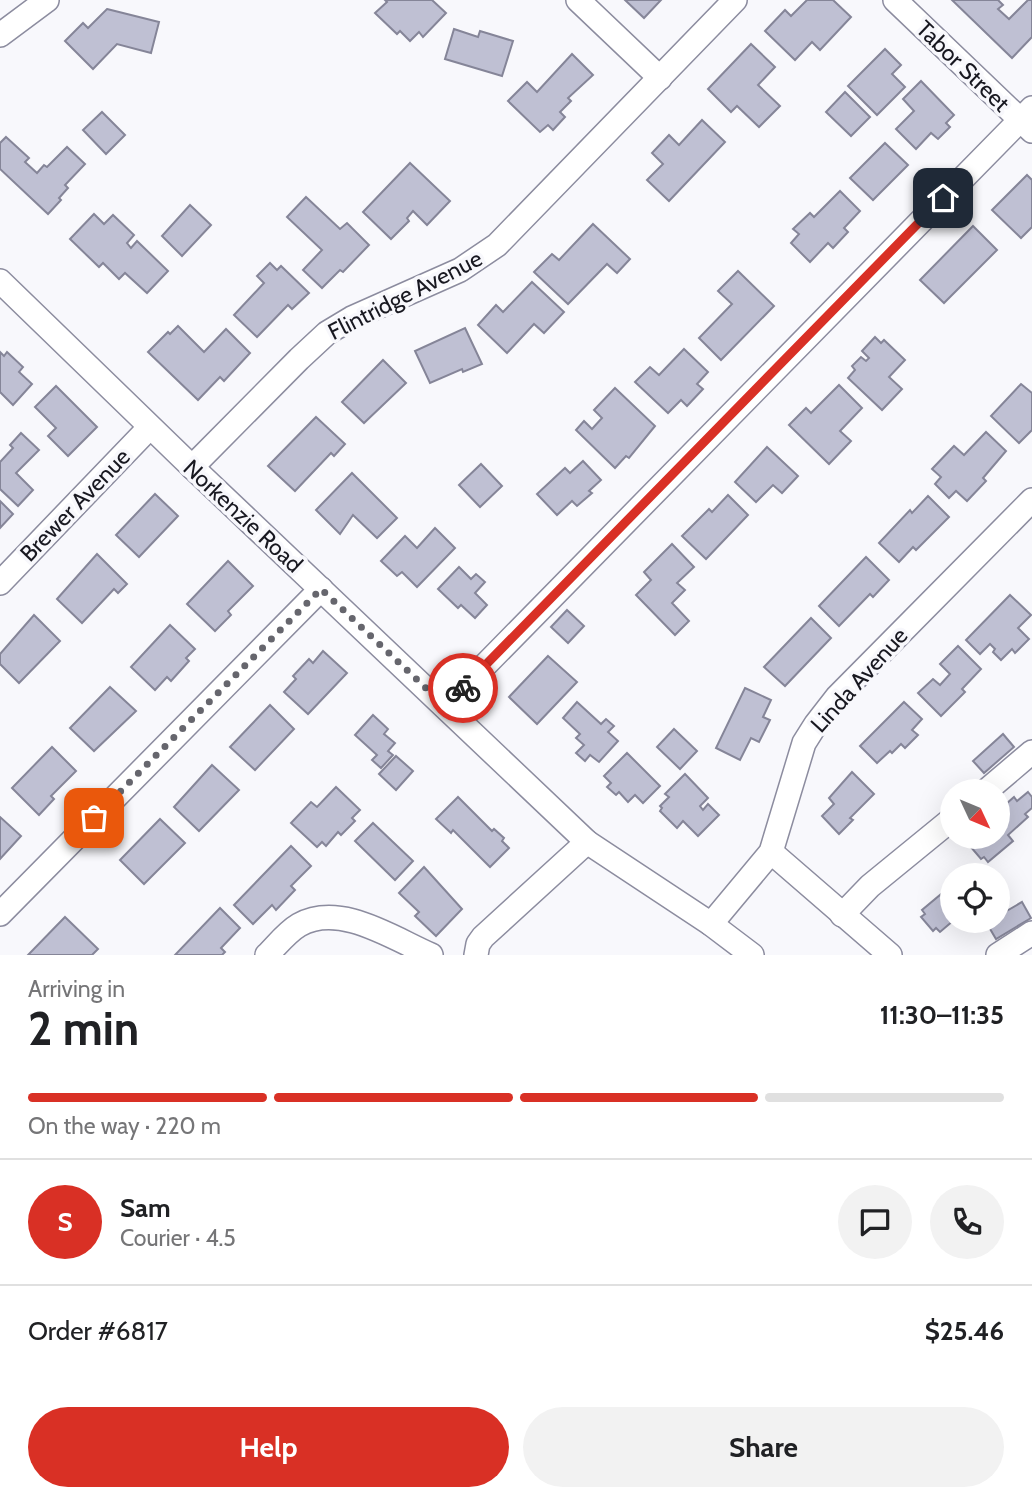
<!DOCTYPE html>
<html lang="en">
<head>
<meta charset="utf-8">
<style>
	body { margin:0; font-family:Cabin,sans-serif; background:#f2f2f2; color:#202124; height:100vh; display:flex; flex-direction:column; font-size:26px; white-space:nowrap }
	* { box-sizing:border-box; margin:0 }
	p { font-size:23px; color:#757577 }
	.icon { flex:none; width:38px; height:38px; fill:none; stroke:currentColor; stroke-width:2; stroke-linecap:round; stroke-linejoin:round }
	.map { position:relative; height:955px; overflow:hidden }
	.details { display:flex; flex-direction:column; background:#fff; flex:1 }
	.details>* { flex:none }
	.needle { width:46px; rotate:134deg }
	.controls { position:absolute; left:940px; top:779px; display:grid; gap:14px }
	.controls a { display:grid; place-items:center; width:70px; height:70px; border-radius:50%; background:#fff; box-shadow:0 7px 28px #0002; font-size:35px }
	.pin { position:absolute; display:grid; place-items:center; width:60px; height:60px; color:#fff; margin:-30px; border-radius:14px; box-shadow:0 4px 10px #0006 }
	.courier { position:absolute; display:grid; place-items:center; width:70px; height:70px; margin:-35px; border:5px solid #d93025; border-radius:50%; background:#fff; color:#222; box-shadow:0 2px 9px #0007 }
	.summary em { font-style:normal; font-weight:700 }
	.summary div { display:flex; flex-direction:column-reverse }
	.summary { display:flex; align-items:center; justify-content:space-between; height:119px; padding:0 28px }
	h1 { font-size:46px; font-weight:700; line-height:52px }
	.bar { display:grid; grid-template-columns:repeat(4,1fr); gap:10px 7px; align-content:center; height:84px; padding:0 28px }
	.bar i { height:9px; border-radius:5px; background:#e0e0e0 }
	.bar .selected { background:#d93025 }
	.bar p { grid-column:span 4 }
	.line { display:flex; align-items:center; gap:18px; padding:0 28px; border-top:2px solid #e0e0e0 }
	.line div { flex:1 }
	.round { display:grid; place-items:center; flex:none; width:74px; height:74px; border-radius:37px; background:#f2f2f2 }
	.action { display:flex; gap:14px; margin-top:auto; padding:14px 28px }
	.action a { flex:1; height:80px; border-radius:42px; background:#d93025; color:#fff; font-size:28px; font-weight:700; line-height:80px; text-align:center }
	.action a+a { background:#f2f2f2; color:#202124 }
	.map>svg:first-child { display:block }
</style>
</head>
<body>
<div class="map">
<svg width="1032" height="955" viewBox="0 0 1032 955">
	<rect width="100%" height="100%" fill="#f8f8fc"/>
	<g fill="#bfc0d3" stroke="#858598" stroke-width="2">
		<polygon points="385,0 432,0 446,13 423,37 419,32 410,41 400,31 397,34 375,13 387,2"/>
		<polygon points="625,0 661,0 644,18"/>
		<polygon points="807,0 833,0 851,17 820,50 812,42 795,60 765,31 785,10 791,16"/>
		<polygon points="952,0 998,0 1003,5 998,9 1009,19 1028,0 1032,0 1032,37 1012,58"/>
		<polygon points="107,9 159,22 151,53 117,44 93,69 65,41 83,23 88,28"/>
		<polygon points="454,29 478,37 480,31 513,41 502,76 445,59"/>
		<polygon points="751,44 775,67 758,85 780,106 759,127 737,106 731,112 708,89"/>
		<polygon points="885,49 901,65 892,74 905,87 877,115 848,86"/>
		<polygon points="572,54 593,75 568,98 571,101 560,112 565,117 553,130 548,125 540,132 508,101 527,82 537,92"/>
		<polygon points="921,81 954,115 946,123 950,127 938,139 931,133 916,149 896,129 914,111 903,99"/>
		<polygon points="845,92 870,117 851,136 826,112"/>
		<polygon points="102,112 125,135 106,154 83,130"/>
		<polygon points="702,120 725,142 669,201 647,180 663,164 652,153 669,135 679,145"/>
		<polygon points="6,137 29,158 25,162 37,173 44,165 47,167 67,147 85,164 65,185 68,188 59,198 61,200 48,214 0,169 0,143"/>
		<polygon points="885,143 908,165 873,200 850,178"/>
		<polygon points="410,163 450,201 427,225 413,211 407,218 409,221 391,239 363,212"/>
		<polygon points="1027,175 1032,180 1032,227 1021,238 992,210"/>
		<polygon points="840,191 860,211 844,228 848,232 833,248 828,243 810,262 791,243 799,234 793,229 810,213 814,217"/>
		<polygon points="306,197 340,229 347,223 369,245 343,272 340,270 322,288 303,270 322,250 287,217"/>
		<polygon points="190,205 211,225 182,256 162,236"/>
		<polygon points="94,214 104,224 113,215 134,235 127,243 131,248 137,241 168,271 147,293 125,273 119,279 103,263 99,267 70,239"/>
		<polygon points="593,224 630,259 617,273 607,264 568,304 534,272 552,254 559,260"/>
		<polygon points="973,226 997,250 944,303 920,280"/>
		<polygon points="270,263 277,270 281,266 309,293 292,309 288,305 257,337 234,315 264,283 257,276"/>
		<polygon points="738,271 774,306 721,360 699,338 732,304 718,291"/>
		<polygon points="532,282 564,312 544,333 534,324 507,353 478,325 496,305 503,312"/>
		<polygon points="178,326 204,352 226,329 250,353 224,381 220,377 198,400 148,352 168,332 170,334"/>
		<polygon points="465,328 482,364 463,372 462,369 430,383 415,351"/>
		<polygon points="875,337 881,343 884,340 905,360 889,377 902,389 882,410 848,378 855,370 852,366 861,357 866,361 869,358 862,351"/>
		<polygon points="684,349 708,372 697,384 703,389 687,406 681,400 668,413 635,382 650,367 659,375"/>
		<polygon points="0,352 4,356 7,352 23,367 19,372 32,384 13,405 0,392"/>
		<polygon points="383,360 406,383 364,423 342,402"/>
		<polygon points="1021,384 1032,393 1032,430 1019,443 991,416"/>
		<polygon points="839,385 862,408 840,431 851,441 829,464 789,425 806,408 811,413"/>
		<polygon points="56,386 97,427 68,456 48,436 56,428 35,407"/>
		<polygon points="615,388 655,426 629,458 626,456 615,468 576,430 584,421 592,429 602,418 594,410"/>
		<polygon points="316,417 345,444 334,456 331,453 295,491 268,466"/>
		<polygon points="986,432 1006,451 983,478 986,481 967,501 956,491 949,498 935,484 941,477 932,469 954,446 964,455"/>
		<polygon points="21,433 39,450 16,473 33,490 18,506 0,489 0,462 13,448 10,445"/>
		<polygon points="767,447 798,476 782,493 773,485 756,502 735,482"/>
		<polygon points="583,461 601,480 589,491 592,493 577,506 572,501 557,515 537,494 565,468 570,473"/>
		<polygon points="481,464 502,486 480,507 459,485"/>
		<polygon points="352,473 397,518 377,538 353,515 340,534 316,510"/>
		<polygon points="155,494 178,516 139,557 116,535"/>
		<polygon points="728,495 748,515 706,559 682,536 709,509 712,512"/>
		<polygon points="928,496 949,517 916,550 913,547 899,562 879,543 910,510 912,513"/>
		<polygon points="0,501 13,514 0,528"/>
		<polygon points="435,528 455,548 417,587 402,572 397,576 381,561 405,536 417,548"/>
		<polygon points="672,544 694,567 677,583 685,590 672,603 689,621 675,635 636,595 651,580 644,572"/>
		<polygon points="97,554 127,584 118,593 114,589 82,623 57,599"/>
		<polygon points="866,557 889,580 873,597 870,594 839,626 819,606"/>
		<polygon points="228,561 253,586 228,611 231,615 215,631 187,604"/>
		<polygon points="459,567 471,579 476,574 485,582 475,593 487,605 475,618 461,605 458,608 438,589"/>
		<polygon points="1010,595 1031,615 1018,628 1029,639 1015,653 1012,649 1001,660 993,652 995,649 990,644 980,654 966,640"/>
		<polygon points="567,610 584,626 568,643 551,627"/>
		<polygon points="34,615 60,641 19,683 0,664 0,654"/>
		<polygon points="811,618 831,638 785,686 764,667"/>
		<polygon points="170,625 195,649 186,658 189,661 171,681 167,677 155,690 131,667"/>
		<polygon points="958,646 981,669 962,689 965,692 941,716 918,693 933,679 940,685 950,674 940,664"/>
		<polygon points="323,651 347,673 308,714 284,692 296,679 293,676 309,659 313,663"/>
		<polygon points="548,656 577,682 537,724 509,697"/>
		<polygon points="110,687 136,711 94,751 70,728"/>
		<polygon points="745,688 771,700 763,717 770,720 759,742 751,738 740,760 716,748"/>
		<polygon points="577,702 601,724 606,719 614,726 608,732 618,741 599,762 590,755 585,761 576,753 584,745 576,738 580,734 563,718"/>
		<polygon points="904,702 922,719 912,730 918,735 905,748 901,744 892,753 890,751 877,763 860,746"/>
		<polygon points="270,705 294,729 255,770 230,747"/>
		<polygon points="373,715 388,729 384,734 395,743 388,751 393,755 381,768 372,760 377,755 355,735"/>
		<polygon points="674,729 697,751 680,769 657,747"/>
		<polygon points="1003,734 1014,747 984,773 973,761"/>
		<polygon points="52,747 76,771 51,796 54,799 39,815 12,788"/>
		<polygon points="627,753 660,786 643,803 635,795 628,802 619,792 616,795 607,787 611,783 604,776"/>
		<polygon points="396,756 413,771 396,790 379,774"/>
		<polygon points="212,765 239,790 199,831 174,807"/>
		<polygon points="852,772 874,794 850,818 853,820 839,834 822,816 834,804 829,798"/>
		<polygon points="685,774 708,798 700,806 703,810 708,804 719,815 698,836 683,821 677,828 660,811 662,808 660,806 669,797 665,794"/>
		<polygon points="336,787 360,810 352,818 355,821 341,835 338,832 326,846 322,842 317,847 291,823 311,802 317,807"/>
		<polygon points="1028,792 1032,797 1032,808 1025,814 1028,817 1008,835 1013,841 988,862 984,857 981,859 970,846 973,843 970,839 973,836 998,836 998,811 1014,797 1017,801"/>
		<polygon points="458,797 492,831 494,829 504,838 502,841 509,848 490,867 453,830 451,833 436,819"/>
		<polygon points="0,817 21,836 0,859"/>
		<polygon points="160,819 185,843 144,884 120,860"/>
		<polygon points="373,823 413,861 395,880 355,841"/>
		<polygon points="291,846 311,866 291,886 295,890 276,910 272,905 253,924 234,905"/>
		<polygon points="424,867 462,909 436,936 415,916 419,912 399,893"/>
		<polygon points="946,890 950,895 952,893 954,920 940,932 936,928 933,931 921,917 925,914 922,910"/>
		<polygon points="1022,902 1031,918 996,939 986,922 998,920 998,916"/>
		<polygon points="220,908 240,928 221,948 225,952 222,955 175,955"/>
		<polygon points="65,917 98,949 92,955 28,955"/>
	</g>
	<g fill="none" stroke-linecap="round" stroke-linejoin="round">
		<defs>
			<g id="minor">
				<polyline points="578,0 660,78"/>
				<polyline points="895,0 1032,131"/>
				<polyline points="0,35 47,0"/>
				<polyline points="0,281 192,467 587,842 711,924 752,955"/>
				<polyline points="192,467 299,359 327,333 352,318 460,270 497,245 735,0"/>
				<polyline points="0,583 150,427"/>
				<polyline points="445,706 1032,108"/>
				<polyline points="986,791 1032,752"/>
				<polyline points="771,852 890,955"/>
				<polyline points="0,914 321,589"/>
				<polyline points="842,915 870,886 952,819"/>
				<polyline points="711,924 771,852 804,743 816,724 837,697 1032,500"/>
				<path d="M267,955C277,945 287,932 299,925C340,902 392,938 431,955"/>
				<polyline points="476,955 478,944 483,937 587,842"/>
				<polyline points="998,955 1032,933"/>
			</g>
		</defs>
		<use href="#minor" stroke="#8c8c9f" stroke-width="26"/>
		<use href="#minor" stroke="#fff" stroke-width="23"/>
	</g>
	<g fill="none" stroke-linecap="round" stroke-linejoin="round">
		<polyline stroke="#66666d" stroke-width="7" stroke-dasharray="0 12.6" points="94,818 321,589 445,706 463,688"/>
		<polyline stroke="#d93025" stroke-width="9" points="463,688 943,198"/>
	</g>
	<g text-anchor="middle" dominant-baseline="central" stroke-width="7" stroke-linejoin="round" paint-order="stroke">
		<g font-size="23" fill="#181820" stroke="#f8f8fc">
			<text transform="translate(963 66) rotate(44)">Tabor Street</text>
			<text transform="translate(405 295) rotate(-27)">Flintridge Avenue</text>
			<text transform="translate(75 505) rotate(-46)">Brewer Avenue</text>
			<text transform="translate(243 516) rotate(43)">Norkenzie Road</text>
			<text transform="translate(859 680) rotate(-48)">Linda Avenue</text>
		</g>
	</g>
</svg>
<div class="controls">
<a><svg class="needle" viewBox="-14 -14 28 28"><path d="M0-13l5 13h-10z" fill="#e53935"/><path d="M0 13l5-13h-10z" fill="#757577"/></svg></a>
<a><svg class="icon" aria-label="locate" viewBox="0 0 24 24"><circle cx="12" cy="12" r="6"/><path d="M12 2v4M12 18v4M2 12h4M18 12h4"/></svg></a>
</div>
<div class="pin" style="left:94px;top:818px;background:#ea580c"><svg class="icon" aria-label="bag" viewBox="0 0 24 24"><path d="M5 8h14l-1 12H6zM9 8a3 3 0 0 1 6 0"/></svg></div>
<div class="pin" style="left:943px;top:198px;background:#1f2937"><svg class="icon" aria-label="home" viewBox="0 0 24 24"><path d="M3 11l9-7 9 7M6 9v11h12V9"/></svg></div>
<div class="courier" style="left:463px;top:688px"><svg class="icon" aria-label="bike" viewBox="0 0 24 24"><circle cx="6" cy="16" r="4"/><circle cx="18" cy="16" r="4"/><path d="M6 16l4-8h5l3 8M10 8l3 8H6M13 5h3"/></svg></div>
</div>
<section class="details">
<div class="summary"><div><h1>2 min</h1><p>Arriving in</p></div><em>11:30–11:35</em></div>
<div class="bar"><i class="selected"></i><i class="selected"></i><i class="selected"></i><i></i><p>On the way · 220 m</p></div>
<div class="line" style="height:126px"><b class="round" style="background:#d93025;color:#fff">S</b><div><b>Sam</b><p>Courier · 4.5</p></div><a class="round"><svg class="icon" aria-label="chat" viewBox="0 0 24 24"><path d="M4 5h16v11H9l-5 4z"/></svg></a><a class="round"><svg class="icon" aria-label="phone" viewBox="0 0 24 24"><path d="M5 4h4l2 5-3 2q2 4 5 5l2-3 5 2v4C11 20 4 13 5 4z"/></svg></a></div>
<div class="line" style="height:91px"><div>Order #6817</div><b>$25.46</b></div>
<div class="action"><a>Help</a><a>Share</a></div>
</section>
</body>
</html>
